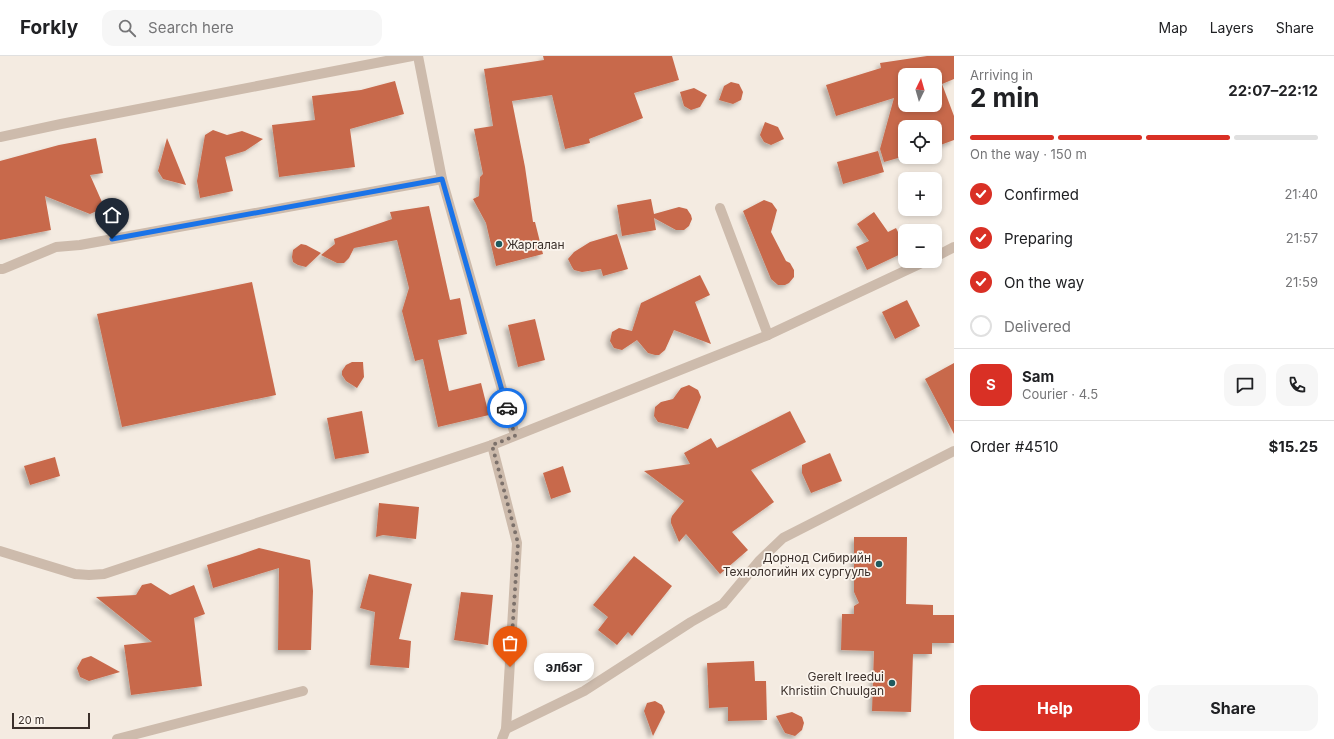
<!DOCTYPE html>
<html lang="en">
<head>
<meta charset="utf-8">
<style>
	body { margin:0; font-family:Inter,sans-serif; background:#f6f6f6; color:#202124; height:100vh; display:flex; flex-direction:column; font-size:15px; white-space:nowrap }
	* { box-sizing:border-box; margin:0 }
	p { font-size:13px; color:#757577 }
	.icon { flex:none; width:22px; height:22px; fill:none; stroke:currentColor; stroke-width:2; stroke-linecap:round; stroke-linejoin:round }
	.map { position:relative; flex:1; overflow:hidden }
	.panel { display:flex; flex-direction:column; background:#fff; width:380px }
	.panel>* { flex:none }
	.needle { width:26px; rotate:5deg }
	.buttons { position:absolute; left:898px; top:12px; display:grid; gap:8px }
	.buttons a { display:grid; place-items:center; width:44px; height:44px; border-radius:8px; background:#fff; box-shadow:0 2px 6px #0003; font-size:20px }
	.scale { position:absolute; left:12px; bottom:10px; width:78px; box-sizing:border-box; padding-left:4px; border:2px solid #3b302b; border-top:0; font-size:11px; line-height:14px; white-space:nowrap; color:#3b302b; -webkit-text-stroke:3px #fbf5ee; paint-order:stroke }
	.pin { position:absolute; display:grid; place-items:center; width:34px; height:34px; color:#fff; margin:-41px -17px; border-radius:50% 50% 50% 0; rotate:-45deg; box-shadow:0 0 4px #0007 }
	.pin .icon { rotate:45deg }
	.courier { position:absolute; display:grid; place-items:center; width:40px; height:40px; margin:-20px; border:3px solid #1a73e8; border-radius:50%; background:#fff; color:#222; box-shadow:0 1px 5px #0007 }
	.bubble { position:absolute; height:28px; border-radius:12px; background:#fff; box-shadow:0 2px 6px #0003; font-size:13px; font-weight:700; line-height:28px; text-align:center }
	.overview em { font-style:normal; font-weight:700 }
	.overview div { display:flex; flex-direction:column-reverse }
	.overview { display:flex; align-items:center; justify-content:space-between; height:68px; padding:0 16px }
	h1 { font-size:26px; font-weight:700; line-height:30px }
	.bar { display:grid; grid-template-columns:repeat(4,1fr); gap:6px 4px; align-content:center; height:48px; padding:0 16px }
	.bar i { height:5px; border-radius:3px; background:#e0e0e0 }
	.bar .on { background:#d93025 }
	.bar p { grid-column:span 4 }
	.line { display:flex; align-items:center; gap:10px; padding:0 16px; border-top:1px solid #e0e0e0 }
	.line div { flex:1 }
	.round { display:grid; place-items:center; flex:none; width:42px; height:42px; border-radius:12px; background:#f6f6f6 }
	ol { padding:0 16px; list-style:none }
	li { display:flex; align-items:center; gap:12px; height:44px }
	li p { margin-inline-start:auto }
	li .icon { padding:4px; border-radius:50%; background:#d93025; color:#fff; stroke-width:4 }
	li:last-child { color:#757577 }
	li i { width:22px; height:22px; border:2px solid #e0e0e0; border-radius:50% }
	.primary-button { display:flex; gap:8px; margin-top:auto; padding:8px 16px }
	.primary-button a { flex:1; height:46px; border-radius:12px; background:#d93025; color:#fff; font-size:16px; font-weight:700; line-height:46px; text-align:center }
	.primary-button a+a { background:#f6f6f6; color:#202124 }
	header { display:flex; align-items:center; gap:24px; box-sizing:border-box; height:56px; padding:0 20px; background:#fff; border-bottom:1px solid #e0e0e0 }
	header strong { font-size:19px }
	nav { display:flex; gap:22px; margin-inline-start:auto; font-size:14px }
	.search { width:280px; height:36px; background:#f6f6f6; display:flex; align-items:center; gap:10px; box-sizing:border-box; padding:0 14px; border-radius:12px; color:#757577; font-size:15px }
	main { display:flex; flex:1; min-height:0 }
	.map>svg:first-child { display:block }
</style>
</head>
<body>
<header>
<strong>Forkly</strong>
<div class="search"><svg class="icon" aria-label="search" viewBox="0 0 24 24"><circle cx="10" cy="10" r="6"/><path d="M15 15l6 6"/></svg>Search here</div>
<nav><a>Map</a><a>Layers</a><a>Share</a></nav>
</header>
<main>
<div class="map">
<svg width="954" height="683" viewBox="0 0 954 683">
	<defs>
		<filter id="shadow"><feDropShadow dx="-3.5" dy="3.5" stdDeviation="2" flood-color="#0004"/></filter>
	</defs>
	<rect width="100%" height="100%" fill="#f4ebe1"/>
	<g fill="#c8694b" fill-rule="evenodd" filter="url(#shadow)">
		<polygon points="543,0 672,0 679,24 634,37 643,62 589,83 590,87 565,93 552,39 512,45 525,111 533,166 535,166 543,198 496,210 486,167 473,143 479,140 480,121 483,118 474,73 493,70 484,13 544,4"/>
		<path d="M927,0H954V23L942,28L954,60V84L935,91V71H905V100L884,106L880,93L894,42L836,60L826,29L881,12L880,7ZM905,19H935V49H905Z"/>
		<polygon points="395,25 404,58 350,73 355,111 279,121 272,69 315,64 312,40 361,34"/>
		<polygon points="731,26 739,28 743,36 741,44 733,48 719,44 724,30"/>
		<polygon points="694,32 707,39 700,51 691,54 684,50 680,36"/>
		<polygon points="765,66 778,71 784,83 771,89 764,86 760,79"/>
		<polygon points="213,74 227,79 242,75 263,83 245,95 225,101 233,135 200,142 197,125 205,79"/>
		<polygon points="96,82 103,117 90,119 102,146 99,154 90,158 45,140 51,174 0,184 0,105 59,89"/>
		<polygon points="167,82 186,129 163,123 158,115"/>
		<polygon points="878,95 884,116 843,128 837,106"/>
		<polygon points="651,143 654,158 679,151 687,153 691,159 692,163 689,170 684,174 676,174 654,162 656,174 622,180 617,149"/>
		<polygon points="764,144 772,147 777,154 771,176 786,205 790,207 794,214 794,221 789,227 785,229 778,229 771,223 743,155"/>
		<polygon points="429,150 450,244 460,242 467,278 438,284 449,335 481,327 489,359 438,371 423,303 415,305 402,255 409,232 397,184 354,192 349,202 344,207 337,207 321,199 335,188 334,183 392,163 390,156"/>
		<polygon points="874,156 888,176 896,172 898,176 905,173 905,196 867,214 856,191 869,185 857,168"/>
		<polygon points="617,178 628,213 603,220 601,213 582,216 574,214 572,211 568,203 574,196 590,186"/>
		<polygon points="301,188 306,189 321,197 306,211 298,209 293,206 292,201 293,194"/>
		<polygon points="700,219 710,239 695,246 711,288 674,274 665,294 659,299 655,299 648,297 637,284 622,294 614,292 610,285 612,276 619,272 632,275 641,247"/>
		<polygon points="252,226 276,339 122,371 97,258"/>
		<polygon points="907,244 920,270 895,283 882,256"/>
		<polygon points="535,263 545,304 518,311 508,269"/>
		<polygon points="352,306 363,306 364,321 357,332 346,325 342,319 342,315 346,309"/>
		<polygon points="954,307 954,378 925,323"/>
		<polygon points="689,329 698,334 701,341 700,344 688,373 658,366 654,360 655,351 661,346 673,343 681,332"/>
		<polygon points="362,355 369,397 335,403 327,362"/>
		<polygon points="790,355 806,386 751,414 774,446 732,476 748,494 720,518 686,478 679,486 671,467 671,463 672,460 684,445 644,415 690,408 684,397 711,382 717,392"/>
		<polygon points="830,397 842,425 811,437 802,417 802,409"/>
		<polygon points="55,401 60,420 30,429 24,410"/>
		<polygon points="563,410 571,436 551,443 543,417"/>
		<polygon points="379,447 419,451 416,483 383,479 376,481"/>
		<polygon points="854,481 907,481 906,548 933,549 933,559 954,559 954,587 932,587 932,598 913,598 911,656 872,655 874,595 841,594 842,558 854,558 854,550 859,547 854,536"/>
		<polygon points="259,492 310,504 313,535 311,594 278,594 279,512 213,532 207,509 239,499"/>
		<polygon points="634,500 672,530 632,580 628,576 617,589 598,574 608,561 593,549"/>
		<polygon points="369,518 412,528 399,583 411,585 409,612 370,609 375,556 360,552"/>
		<polygon points="151,527 170,539 194,529 205,558 194,562 202,630 131,639 124,589 152,586 96,541 136,539 142,529"/>
		<polygon points="461,536 493,539 488,589 454,584"/>
		<polygon points="91,600 120,616 89,625 80,621 77,612 82,603"/>
		<polygon points="754,605 755,625 766,625 767,664 728,665 728,651 709,652 707,607"/>
		<polygon points="655,645 662,649 665,656 653,680 644,655 647,647"/>
		<polygon points="792,656 802,661 804,667 802,674 795,680 785,677 776,660"/>
	</g>
	<g fill="none" stroke-linecap="round" stroke-linejoin="round">
		<g stroke="#cdbbac" stroke-width="10">
			<polyline points="418,0 442,123 515,379"/>
			<polyline points="0,81 61,68 412,0"/>
			<polyline points="720,152 768,279"/>
			<polyline points="935,201 954,191"/>
			<polyline points="0,213 3,213 56,191 80,189 442,123"/>
			<polyline points="0,495 75,518 89,519 104,518 492,389"/>
			<polyline points="506,673 584,635 691,566 723,548 760,504 783,482 954,395"/>
			<polyline points="117,683 303,635"/>
			<polyline points="502,683 506,673 517,487 492,389 768,279 926,205"/>
		</g>
	</g>
	<g fill="none" stroke-linecap="round" stroke-linejoin="round">
		<polyline stroke="#7c716b" stroke-width="4" stroke-dasharray="0 7.2" points="507,352 515,380 492,389 518,487 510,611"/>
		<polyline stroke="#1a73e8" stroke-width="5" points="112,183 442,123 507,352"/>
	</g>
	<g fill="#1f5a5e" stroke="#fbf5ee" stroke-width="1.5">
		<circle cx="499" cy="188" r="4"/>
		<circle cx="879" cy="508" r="4"/>
		<circle cx="892" cy="627" r="4"/>
	</g>
	<g text-anchor="middle" dominant-baseline="central" stroke-width="3.5" stroke-linejoin="round" paint-order="stroke">
		<g font-size="12" fill="#3b302b" stroke="#fbf5ee" text-anchor="end">
			<text x="507" y="188" text-anchor="start">Жаргалан</text>
			<text x="871" y="501">Дорнод Сибирийн<tspan x="871" dy="14">Технологийн их сургууль</tspan></text>
			<text x="884" y="620">Gerelt Ireedui<tspan x="884" dy="14">Khristiin Chuulgan</tspan></text>
		</g>
	</g>
</svg>
<div class="buttons">
<a><svg class="needle" viewBox="-14 -14 28 28"><path d="M0-13l5 13h-10z" fill="#e53935"/><path d="M0 13l5-13h-10z" fill="#757577"/></svg></a>
<a><svg class="icon" aria-label="locate" viewBox="0 0 24 24"><circle cx="12" cy="12" r="6"/><path d="M12 2v4M12 18v4M2 12h4M18 12h4"/></svg></a>
<a>+</a>
<a>−</a>
</div>
<div class="scale">20 m</div>
<div class="pin" style="left:510px;top:611px;background:#ea580c"><svg class="icon" aria-label="bag" viewBox="0 0 24 24"><path d="M5 8h14l-1 12H6zM9 8a3 3 0 0 1 6 0"/></svg></div>
<div class="pin" style="left:112px;top:183px;background:#1f2937"><svg class="icon" aria-label="home" viewBox="0 0 24 24"><path d="M3 11l9-7 9 7M6 9v11h12V9"/></svg></div>
<div class="courier" style="left:507px;top:352px"><svg class="icon" aria-label="car" viewBox="0 0 24 24"><path d="M5 17H2v-5l4-1 3-4h7l3 4 3 1v5h-3M9 17h6M6 11h13"/><circle cx="7" cy="17" r="2"/><circle cx="17" cy="17" r="2"/></svg></div>
<div class="bubble" style="left:534px;top:597px;width:60px">элбэг</div>
</div>
<section class="panel">
<div class="overview"><div><h1>2 min</h1><p>Arriving in</p></div><em>22:07–22:12</em></div>
<div class="bar"><i class="on"></i><i class="on"></i><i class="on"></i><i></i><p>On the way · 150 m</p></div>
<ol>
<li><svg class="icon" aria-label="check" viewBox="0 0 24 24"><path d="M5 12l5 5 9-10"/></svg>Confirmed<p>21:40</p></li>
<li><svg class="icon" aria-label="check" viewBox="0 0 24 24"><path d="M5 12l5 5 9-10"/></svg>Preparing<p>21:57</p></li>
<li><svg class="icon" aria-label="check" viewBox="0 0 24 24"><path d="M5 12l5 5 9-10"/></svg>On the way<p>21:59</p></li>
<li><i></i>Delivered</li>
</ol>
<div class="line" style="height:72px"><b class="round" style="background:#d93025;color:#fff">S</b><div><b>Sam</b><p>Courier · 4.5</p></div><a class="round"><svg class="icon" aria-label="chat" viewBox="0 0 24 24"><path d="M4 5h16v11H9l-5 4z"/></svg></a><a class="round"><svg class="icon" aria-label="phone" viewBox="0 0 24 24"><path d="M5 4h4l2 5-3 2q2 4 5 5l2-3 5 2v4C11 20 4 13 5 4z"/></svg></a></div>
<div class="line" style="height:52px"><div>Order #4510</div><b>$15.25</b></div>
<div class="primary-button"><a>Help</a><a>Share</a></div>
</section>
</main>
</body>
</html>
